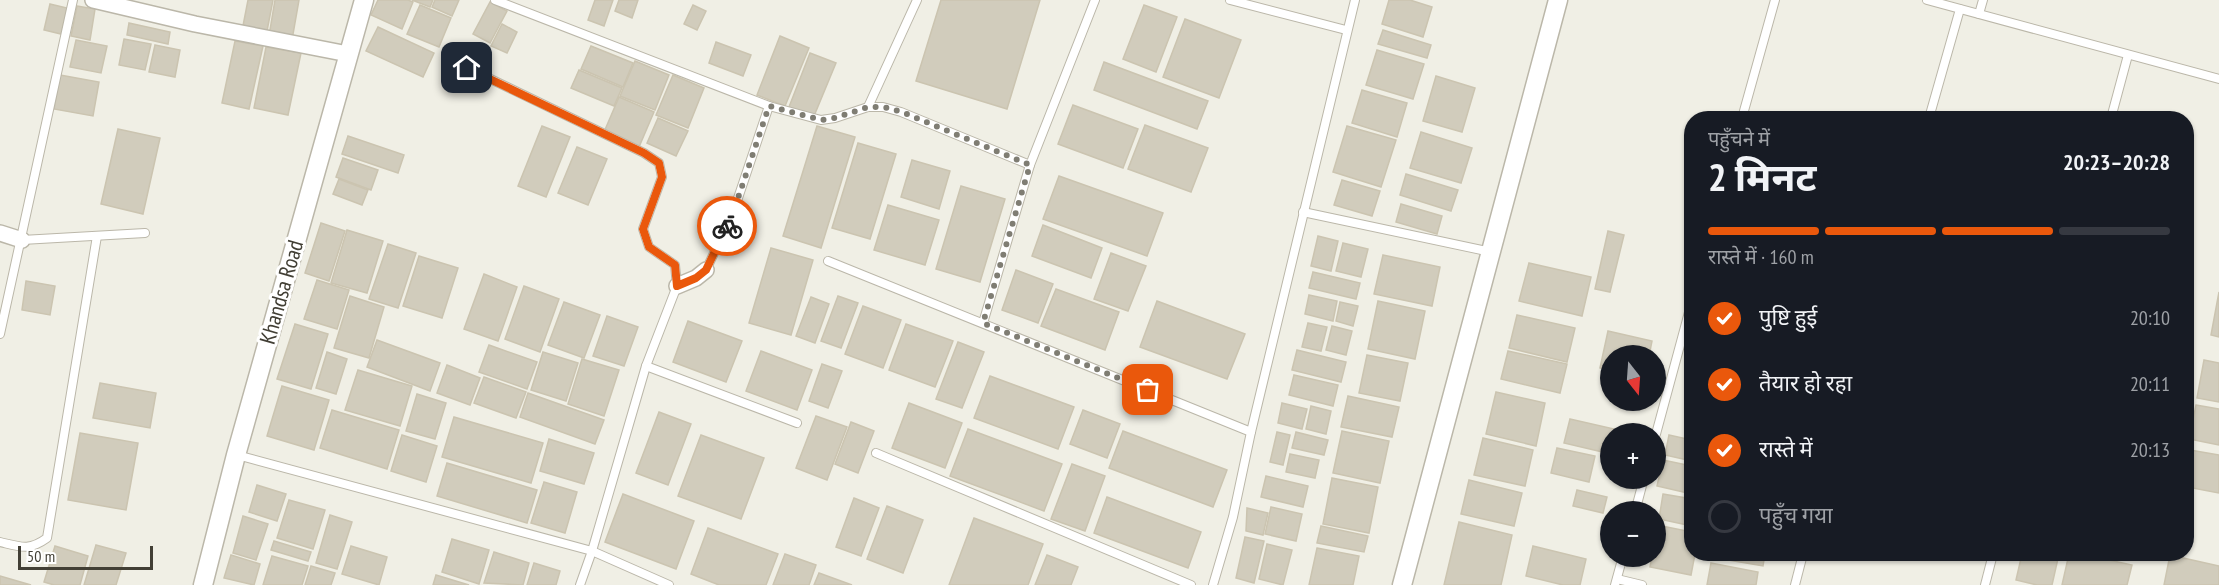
<!DOCTYPE html>
<html lang="hi">
<head>
<meta charset="utf-8">
<style>
	body { margin:0; font-family:"PT Sans Narrow","Noto Sans Devanagari",sans-serif; background:#20242c; color:#f1f3f6; height:100vh; display:flex; flex-direction:column; font-size:22px; white-space:nowrap }
	* { box-sizing:border-box; margin:0 }
	p { font-size:20px; color:#9ea1a6 }
	.icon { flex:none; width:33px; height:33px; fill:none; stroke:currentColor; stroke-width:2; stroke-linecap:round; stroke-linejoin:round }
	.map { position:relative; flex:1; overflow:hidden }
	.sheet { position:absolute; left:1684px; top:111px; width:510px; height:450px; display:flex; flex-direction:column; background:#171b24; border-radius:24px; box-shadow:0 2px 4px #0004 }
	.sheet>* { flex:none }
	.needle { width:39px; rotate:163deg }
	.fabs { position:absolute; left:1600px; top:345px; display:grid; gap:12px }
	.fabs a { display:grid; place-items:center; width:66px; height:66px; border-radius:50%; background:#171b24; box-shadow:0 2px 4px #0004; font-size:30px }
	.scale { position:absolute; left:18px; bottom:15px; width:135px; box-sizing:border-box; padding-left:6px; border:3px solid #423f35; border-top:0; font-size:16px; line-height:21px; white-space:nowrap; color:#423f35; -webkit-text-stroke:4px #fff; paint-order:stroke }
	.pin { position:absolute; display:grid; place-items:center; width:51px; height:51px; color:#fff; margin:-26px; border-radius:12px; box-shadow:0 3px 9px #0006 }
	.courier { position:absolute; display:grid; place-items:center; width:60px; height:60px; margin:-30px; border:4px solid #ea580c; border-radius:50%; background:#fff; color:#222; box-shadow:0 2px 8px #0007 }
	.overview em { font-style:normal; font-weight:700 }
	.overview div { display:flex; flex-direction:column-reverse }
	.overview { display:flex; align-items:center; justify-content:space-between; height:102px; padding:0 24px }
	h1 { font-size:39px; font-weight:700; line-height:45px }
	.bar { display:grid; grid-template-columns:repeat(4,1fr); gap:9px 6px; align-content:center; height:72px; padding:0 24px }
	.bar i { height:8px; border-radius:4px; background:#363941 }
	.bar .current { background:#ea580c }
	.bar p { grid-column:span 4 }
	ol { padding:0 24px; list-style:none }
	li { display:flex; align-items:center; gap:18px; height:66px }
	li p { margin-inline-start:auto }
	li .icon { padding:6px; border-radius:50%; background:#ea580c; color:#fff; stroke-width:4 }
	li:last-child { color:#9ea1a6 }
	li i { width:33px; height:33px; border:3px solid #363941; border-radius:50% }
	.map>svg:first-child { display:block }
</style>
</head>
<body>
<div class="map">
<svg width="2219" height="585" viewBox="0 0 2219 585">
	<rect width="100%" height="100%" fill="#f0efe5"/>
	<g fill="#d1ccbc" stroke="#cbc4b0" stroke-width="1.5">
		<polygon points="248,0 273,0 266,36 242,31"/>
		<polygon points="275,0 299,0 292,40 269,36"/>
		<polygon points="378,0 408,0 413,2 402,29 371,15"/>
		<polygon points="412,0 433,0 430,7"/>
		<polygon points="435,0 459,0 452,16 432,7"/>
		<polygon points="595,0 613,0 604,26 588,20"/>
		<polygon points="619,0 638,0 632,18 615,11"/>
		<polygon points="941,0 1040,0 1007,109 916,81"/>
		<polygon points="1389,0 1410,0 1432,7 1423,37 1382,24"/>
		<polygon points="490,2 507,11 490,43 473,34"/>
		<polygon points="50,4 67,8 61,34 44,30"/>
		<polygon points="420,5 451,18 439,47 407,34"/>
		<polygon points="693,5 706,11 697,30 684,24"/>
		<polygon points="1144,5 1177,17 1156,72 1123,59"/>
		<polygon points="77,6 95,9 90,40 71,36"/>
		<polygon points="1185,19 1241,40 1219,98 1163,77"/>
		<polygon points="129,23 170,32 168,44 127,35"/>
		<polygon points="502,24 517,32 507,53 491,46"/>
		<polygon points="378,27 434,53 423,77 366,51"/>
		<polygon points="1383,30 1431,45 1427,58 1378,44"/>
		<polygon points="780,36 809,48 785,106 757,95"/>
		<polygon points="124,39 151,44 145,70 119,65"/>
		<polygon points="76,40 107,46 101,73 70,67"/>
		<polygon points="235,41 263,46 249,109 222,103"/>
		<polygon points="716,42 751,55 743,76 709,63"/>
		<polygon points="155,45 180,50 175,77 149,72"/>
		<polygon points="591,46 633,63 623,87 581,69"/>
		<polygon points="266,47 301,53 288,115 254,108"/>
		<polygon points="1377,50 1424,64 1413,99 1366,85"/>
		<polygon points="810,53 836,63 814,116 789,107"/>
		<polygon points="635,61 669,75 655,110 620,96"/>
		<polygon points="1104,62 1208,101 1197,129 1094,90"/>
		<polygon points="579,70 622,88 614,106 571,88"/>
		<polygon points="60,75 99,82 93,116 54,109"/>
		<polygon points="673,75 704,88 688,128 656,115"/>
		<polygon points="1436,76 1475,88 1462,132 1423,121"/>
		<polygon points="1362,90 1407,103 1397,137 1352,123"/>
		<polygon points="619,97 654,112 639,147 604,132"/>
		<polygon points="1073,105 1138,129 1123,168 1058,144"/>
		<polygon points="658,118 688,131 676,156 647,143"/>
		<polygon points="1145,125 1208,148 1191,192 1128,169"/>
		<polygon points="542,126 570,137 546,197 518,186"/>
		<polygon points="817,126 855,137 821,248 783,236"/>
		<polygon points="1347,126 1396,140 1381,187 1333,172"/>
		<polygon points="118,129 160,138 143,214 101,204"/>
		<polygon points="1421,132 1472,148 1461,183 1410,168"/>
		<polygon points="348,136 404,155 398,173 342,154"/>
		<polygon points="858,143 896,154 870,239 832,228"/>
		<polygon points="577,147 607,159 588,205 558,193"/>
		<polygon points="343,158 378,170 371,190 336,177"/>
		<polygon points="912,160 950,171 939,209 901,197"/>
		<polygon points="1406,174 1458,190 1451,211 1400,195"/>
		<polygon points="1059,176 1163,213 1147,256 1043,219"/>
		<polygon points="339,179 368,190 362,205 333,194"/>
		<polygon points="1342,180 1380,191 1372,216 1334,205"/>
		<polygon points="961,186 1005,199 980,282 936,269"/>
		<polygon points="1401,204 1442,216 1437,234 1396,222"/>
		<polygon points="888,205 939,220 925,265 874,250"/>
		<polygon points="321,223 345,231 329,281 305,273"/>
		<polygon points="1043,225 1102,248 1091,278 1032,256"/>
		<polygon points="347,230 383,241 367,293 331,283"/>
		<polygon points="1608,231 1624,235 1610,292 1595,289"/>
		<polygon points="1318,236 1338,241 1331,271 1311,266"/>
		<polygon points="1343,243 1368,249 1361,277 1336,271"/>
		<polygon points="388,244 416,253 398,308 369,299"/>
		<polygon points="771,248 813,260 791,335 749,323"/>
		<polygon points="1111,253 1146,266 1128,311 1094,299"/>
		<polygon points="1383,255 1440,267 1432,306 1374,294"/>
		<polygon points="419,256 458,268 442,318 403,306"/>
		<polygon points="1529,263 1591,277 1582,316 1519,301"/>
		<polygon points="1016,270 1053,284 1038,323 1002,310"/>
		<polygon points="1313,272 1360,283 1356,299 1309,288"/>
		<polygon points="484,274 517,287 498,341 464,329"/>
		<polygon points="317,280 349,290 337,329 304,319"/>
		<polygon points="26,281 55,286 50,315 22,310"/>
		<polygon points="524,286 559,299 540,352 505,339"/>
		<polygon points="1056,289 1119,312 1105,350 1041,326"/>
		<polygon points="2219,292 2219,337 2211,335"/>
		<polygon points="1309,295 1337,301 1333,321 1305,314"/>
		<polygon points="350,296 384,307 369,358 334,348"/>
		<polygon points="838,296 858,303 841,348 821,341"/>
		<polygon points="811,297 829,304 815,343 796,336"/>
		<polygon points="1157,301 1245,334 1227,379 1140,347"/>
		<polygon points="1378,301 1425,311 1415,359 1368,349"/>
		<polygon points="564,302 600,315 584,358 548,345"/>
		<polygon points="1340,302 1358,306 1353,326 1336,321"/>
		<polygon points="863,306 901,320 883,368 845,354"/>
		<polygon points="1517,315 1575,328 1567,362 1509,348"/>
		<polygon points="607,316 638,327 624,366 593,356"/>
		<polygon points="688,321 742,341 726,382 673,362"/>
		<polygon points="1308,323 1327,327 1321,351 1302,347"/>
		<polygon points="295,324 328,334 311,389 277,379"/>
		<polygon points="906,324 953,341 935,387 889,370"/>
		<polygon points="1332,326 1352,331 1346,355 1326,350"/>
		<polygon points="1608,331 1652,341 1649,356 1611,356 1611,370 1600,368"/>
		<polygon points="377,340 440,363 430,391 367,367"/>
		<polygon points="958,342 984,352 962,408 936,399"/>
		<polygon points="489,345 537,362 527,389 479,372"/>
		<polygon points="1297,350 1346,362 1341,382 1292,370"/>
		<polygon points="761,351 812,370 797,410 746,391"/>
		<polygon points="1508,351 1567,364 1560,393 1501,379"/>
		<polygon points="327,352 347,359 336,394 316,388"/>
		<polygon points="543,352 578,363 566,401 531,390"/>
		<polygon points="1367,355 1408,363 1400,401 1359,393"/>
		<polygon points="582,359 619,370 604,416 568,404"/>
		<polygon points="2204,360 2219,363 2219,402 2197,398"/>
		<polygon points="822,364 842,371 828,408 809,401"/>
		<polygon points="447,365 480,378 470,405 437,393"/>
		<polygon points="358,370 412,386 400,426 345,410"/>
		<polygon points="1294,375 1338,385 1333,406 1289,395"/>
		<polygon points="990,376 1074,407 1058,449 974,418"/>
		<polygon points="484,377 526,392 516,418 474,403"/>
		<polygon points="100,383 156,393 150,428 93,418"/>
		<polygon points="282,386 329,400 314,450 267,436"/>
		<polygon points="1496,392 1545,403 1536,446 1486,434"/>
		<polygon points="528,393 604,420 595,444 520,417"/>
		<polygon points="417,394 446,403 435,439 406,431"/>
		<polygon points="1348,396 1399,407 1392,437 1341,427"/>
		<polygon points="909,403 962,423 945,468 892,448"/>
		<polygon points="1282,403 1307,409 1302,429 1278,423"/>
		<polygon points="2196,405 2219,409 2219,445 2189,439"/>
		<polygon points="1311,406 1331,411 1326,434 1306,429"/>
		<polygon points="332,410 399,430 387,469 320,448"/>
		<polygon points="1083,410 1120,424 1107,458 1070,444"/>
		<polygon points="659,412 691,424 668,485 636,473"/>
		<polygon points="816,416 847,427 827,480 796,468"/>
		<polygon points="454,417 543,443 531,483 442,457"/>
		<polygon points="1570,419 1623,431 1623,434 1611,434 1611,454 1564,443"/>
		<polygon points="851,422 874,431 858,473 835,464"/>
		<polygon points="968,429 1062,464 1044,511 950,476"/>
		<polygon points="1123,431 1227,470 1213,507 1109,468"/>
		<polygon points="1342,431 1389,441 1380,483 1333,473"/>
		<polygon points="1277,432 1290,435 1283,465 1270,462"/>
		<polygon points="1296,432 1328,440 1324,455 1292,448"/>
		<polygon points="80,433 138,443 126,510 68,500"/>
		<polygon points="402,435 437,446 426,482 391,471"/>
		<polygon points="701,435 764,458 741,519 678,496"/>
		<polygon points="1669,435 1692,440 1692,461 1665,455"/>
		<polygon points="1483,438 1533,450 1525,486 1474,475"/>
		<polygon points="549,439 594,453 584,484 540,471"/>
		<polygon points="1557,448 1595,456 1589,482 1551,473"/>
		<polygon points="2190,450 2219,455 2219,493 2187,487 2187,464"/>
		<polygon points="1290,454 1319,460 1315,478 1286,472"/>
		<polygon points="1663,460 1692,466 1692,494 1657,486"/>
		<polygon points="447,463 537,490 527,523 437,496"/>
		<polygon points="1072,464 1105,476 1085,531 1051,519"/>
		<polygon points="1266,476 1308,486 1303,507 1261,497"/>
		<polygon points="1332,478 1378,487 1369,533 1323,524"/>
		<polygon points="1469,480 1522,493 1514,526 1461,514"/>
		<polygon points="544,482 577,492 565,533 531,523"/>
		<polygon points="257,485 286,494 277,521 249,512"/>
		<polygon points="1577,490 1607,497 1603,513 1573,506"/>
		<polygon points="623,494 694,521 676,569 605,542"/>
		<polygon points="1663,494 1692,499 1692,526 1659,519"/>
		<polygon points="1107,497 1201,532 1188,568 1094,533"/>
		<polygon points="854,498 879,508 861,556 836,547"/>
		<polygon points="289,500 325,510 313,549 277,538"/>
		<polygon points="887,506 923,520 903,573 867,559"/>
		<polygon points="1271,507 1302,514 1296,541 1265,534"/>
		<polygon points="1247,508 1268,513 1263,535 1246,531"/>
		<polygon points="330,515 352,522 337,569 316,563"/>
		<polygon points="243,516 268,524 256,560 233,553"/>
		<polygon points="974,518 1043,544 1028,585 949,585"/>
		<polygon points="1459,522 1512,535 1501,585 1444,585"/>
		<polygon points="1657,525 1692,532 1692,554 1695,554 1691,575 1650,567 1652,556 1656,556"/>
		<polygon points="1321,526 1368,536 1364,552 1317,543"/>
		<polygon points="708,528 778,554 766,585 719,585 691,574"/>
		<polygon points="1245,537 1264,541 1254,583 1236,578"/>
		<polygon points="452,539 489,550 479,584 442,572"/>
		<polygon points="274,541 311,552 308,561 271,550"/>
		<polygon points="1267,544 1292,550 1283,585 1259,579"/>
		<polygon points="96,545 126,553 116,585 84,585"/>
		<polygon points="55,546 88,556 80,585 54,585 44,582"/>
		<polygon points="351,546 387,557 379,585 342,574"/>
		<polygon points="1533,546 1586,559 1580,585 1563,585 1526,576"/>
		<polygon points="1317,548 1359,556 1353,585 1309,585"/>
		<polygon points="494,552 529,563 523,585 484,583"/>
		<polygon points="785,554 816,565 809,585 773,585"/>
		<polygon points="1711,554 1765,554 1763,566 1710,557"/>
		<polygon points="2022,554 2059,554 2052,585 2037,585 2016,580"/>
		<polygon points="2069,554 2082,554 2132,565 2127,585 2062,585"/>
		<polygon points="231,555 260,564 254,585 224,578"/>
		<polygon points="1047,555 1078,567 1071,585 1035,585"/>
		<polygon points="2170,555 2219,566 2219,585 2164,585"/>
		<polygon points="272,556 308,566 302,585 263,585"/>
		<polygon points="534,563 560,571 556,585 527,585"/>
		<polygon points="1711,563 1758,572 1756,585 1707,585"/>
		<polygon points="311,566 335,573 331,585 305,585"/>
		<polygon points="819,573 852,585 814,585"/>
		<polygon points="436,575 469,585 433,585"/>
		<polygon points="0,576 31,585 0,585"/>
	</g>
	<g fill="none" stroke-linecap="round" stroke-linejoin="round">
		<defs>
			<g id="service">
				<polyline points="495,0 769,106 733,213 706,270"/>
				<polyline points="1230,0 1346,30"/>
				<polyline points="1927,0 2219,79"/>
				<polyline points="1979,14 1983,0"/>
				<polyline points="447,58 644,153 659,163 662,177 643,229 649,247 675,265 677,286 646,366 592,551 580,585"/>
				<polyline points="769,106 821,120 835,118 868,107 883,107 901,112 1030,165"/>
				<polyline points="868,107 917,0"/>
				<polyline points="1742,118 1775,0"/>
				<polyline points="1929,118 1960,9"/>
				<polyline points="2111,118 2128,55"/>
				<polyline points="1303,212 1491,252"/>
				<polyline points="22,240 145,233"/>
				<polyline points="828,261 1251,432"/>
				<polyline points="983,323 1030,165 1095,0"/>
				<polyline points="0,334 73,0"/>
				<polyline points="646,366 797,423"/>
				<polyline points="1656,434 1692,301"/>
				<polyline points="876,453 1191,585"/>
				<polyline points="237,455 592,551 669,585"/>
				<polyline points="1635,512 1644,478"/>
				<path d="M0,542C21,547 29,551 47,538L97,236"/>
				<polyline points="1617,579 1642,585"/>
				<polyline points="1213,585 1233,517 1251,432 1355,0"/>
				<polyline points="1615,585 1623,556"/>
				<polyline points="1795,585 1803,554"/>
				<polyline points="1985,585 1993,554"/>
			</g>
			<g id="minor">
				<polyline points="93,0 195,24 348,54"/>
				<polyline points="0,233 22,240"/>
				<polyline points="677,286 696,278 706,270"/>
			</g>
			<g id="tertiary">
				<polyline points="203,585 236,455 364,0"/>
				<polyline points="1402,585 1558,0"/>
			</g>
		</defs>
		<use href="#service" stroke="#bbb7a9" stroke-width="10"/>
		<use href="#minor" stroke="#bbb7a9" stroke-width="18"/>
		<use href="#tertiary" stroke="#bbb7a9" stroke-width="21"/>
		<use href="#service" stroke="#fff" stroke-width="8"/>
		<use href="#minor" stroke="#fff" stroke-width="15"/>
		<use href="#tertiary" stroke="#fff" stroke-width="18"/>
	</g>
	<g fill="none" stroke-linecap="round" stroke-linejoin="round">
		<polyline stroke="#7f7d73" stroke-width="6" stroke-dasharray="0 10.8" points="727,226 733,213 769,106 821,120 835,118 868,107 884,107 902,112 1030,165 983,323 1148,390"/>
		<polyline stroke="#ea580c" stroke-width="8" points="467,68 644,153 659,163 662,177 643,229 649,247 675,265 677,286 696,278 706,270 727,226"/>
	</g>
	<g text-anchor="middle" dominant-baseline="central" stroke-width="6" stroke-linejoin="round" paint-order="stroke">
		<g font-size="22" fill="#423f35" stroke="#fff">
			<text transform="translate(281 292) rotate(-74)">Khandsa Road</text>
		</g>
	</g>
</svg>
<div class="fabs">
<a><svg class="needle" viewBox="-14 -14 28 28"><path d="M0-13l5 13h-10z" fill="#e53935"/><path d="M0 13l5-13h-10z" fill="#9ea1a6"/></svg></a>
<a>+</a>
<a>−</a>
</div>
<div class="scale">50 m</div>
<div class="pin" style="left:1148px;top:390px;background:#ea580c"><svg class="icon" aria-label="bag" viewBox="0 0 24 24"><path d="M5 8h14l-1 12H6zM9 8a3 3 0 0 1 6 0"/></svg></div>
<div class="pin" style="left:467px;top:68px;background:#1f2937"><svg class="icon" aria-label="home" viewBox="0 0 24 24"><path d="M3 11l9-7 9 7M6 9v11h12V9"/></svg></div>
<div class="courier" style="left:727px;top:226px"><svg class="icon" aria-label="bike" viewBox="0 0 24 24"><circle cx="6" cy="16" r="4"/><circle cx="18" cy="16" r="4"/><path d="M6 16l4-8h5l3 8M10 8l3 8H6M13 5h3"/></svg></div>
<section class="sheet">
<div class="overview"><div><h1>2 मिनट</h1><p>पहुँचने में</p></div><em>20:23–20:28</em></div>
<div class="bar"><i class="current"></i><i class="current"></i><i class="current"></i><i></i><p>रास्ते में · 160 m</p></div>
<ol>
<li><svg class="icon" aria-label="check" viewBox="0 0 24 24"><path d="M5 12l5 5 9-10"/></svg>पुष्टि हुई<p>20:10</p></li>
<li><svg class="icon" aria-label="check" viewBox="0 0 24 24"><path d="M5 12l5 5 9-10"/></svg>तैयार हो रहा<p>20:11</p></li>
<li><svg class="icon" aria-label="check" viewBox="0 0 24 24"><path d="M5 12l5 5 9-10"/></svg>रास्ते में<p>20:13</p></li>
<li><i></i>पहुँच गया</li>
</ol>
</section>
</div>
</body>
</html>
